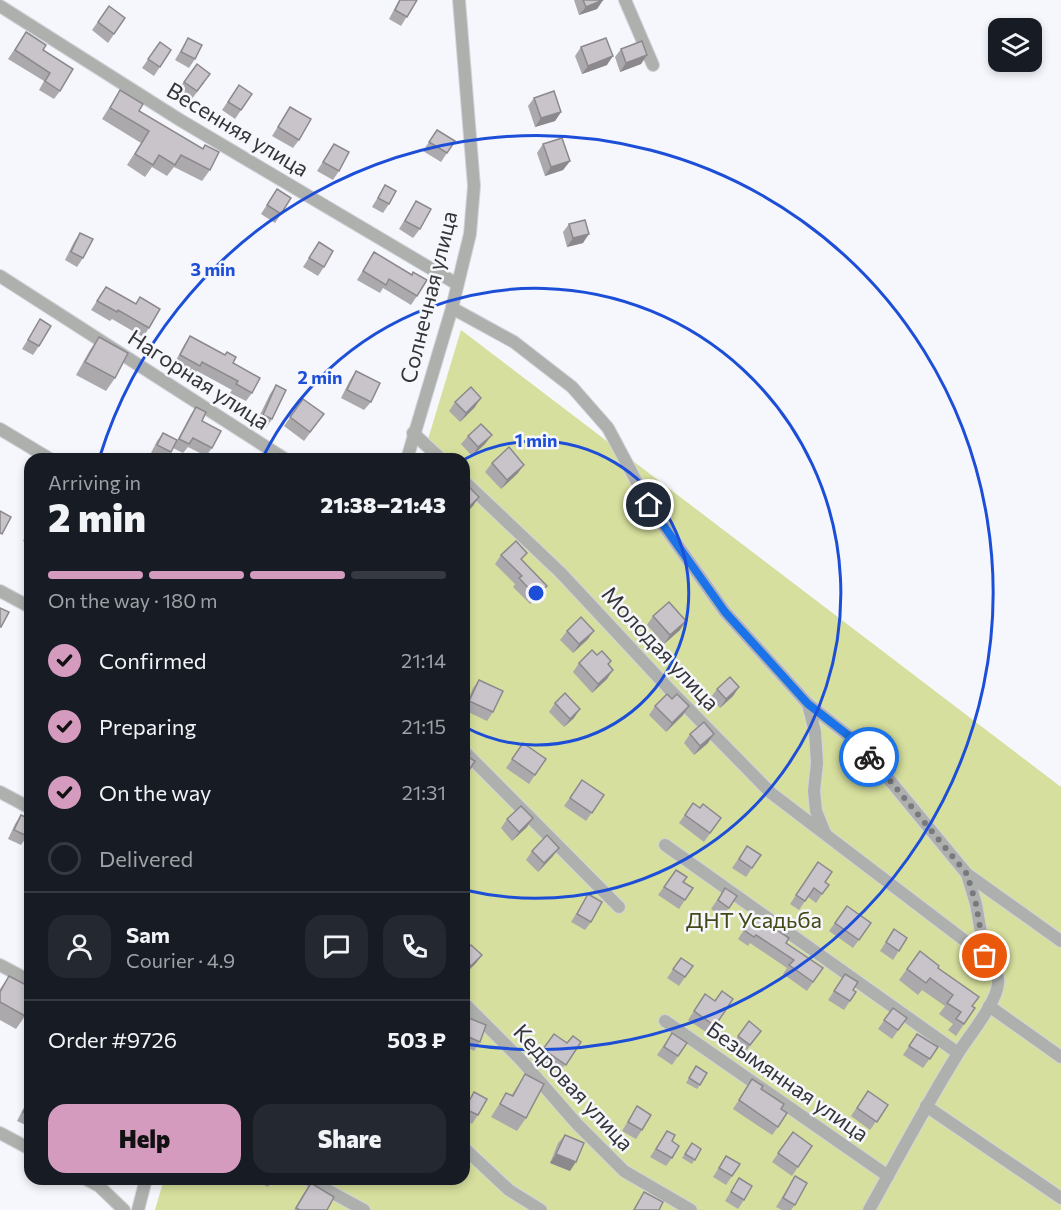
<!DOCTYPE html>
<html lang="en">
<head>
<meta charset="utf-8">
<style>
	body { margin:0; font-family:Commissioner,sans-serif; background:#242831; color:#f1f3f6; height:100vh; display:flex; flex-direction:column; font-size:22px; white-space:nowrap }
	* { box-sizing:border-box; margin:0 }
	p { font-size:20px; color:#9ea1a6 }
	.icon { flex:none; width:33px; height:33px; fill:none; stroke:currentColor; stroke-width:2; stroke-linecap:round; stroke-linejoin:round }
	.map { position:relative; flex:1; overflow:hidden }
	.side { position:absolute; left:24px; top:453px; width:446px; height:732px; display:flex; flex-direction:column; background:#171b24; border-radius:18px; box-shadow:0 3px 9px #0003 }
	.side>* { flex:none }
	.controls { position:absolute; left:988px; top:18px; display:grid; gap:12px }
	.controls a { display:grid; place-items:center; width:54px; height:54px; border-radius:12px; background:#171b24; box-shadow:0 3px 9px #0003; font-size:30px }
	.pin { position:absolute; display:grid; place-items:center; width:51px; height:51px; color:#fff; margin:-26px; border:3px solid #fff; border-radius:50%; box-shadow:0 2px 6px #0007 }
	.courier { position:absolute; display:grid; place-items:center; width:60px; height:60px; margin:-30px; border:4px solid #1a73e8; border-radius:50%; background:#fff; color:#222; box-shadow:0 2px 8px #0007 }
	.headline em { font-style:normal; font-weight:800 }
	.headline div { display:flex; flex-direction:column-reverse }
	.headline { display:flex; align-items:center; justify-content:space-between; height:102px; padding:0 24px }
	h1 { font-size:39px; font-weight:800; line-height:45px }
	.bar { display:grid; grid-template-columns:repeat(4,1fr); gap:9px 6px; align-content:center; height:72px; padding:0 24px }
	.bar i { height:8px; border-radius:4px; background:#363941 }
	.bar .active { background:#d49bbf }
	.bar p { grid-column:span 4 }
	.line { display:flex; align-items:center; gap:15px; padding:0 24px; border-top:2px solid #363941 }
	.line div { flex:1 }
	.round { display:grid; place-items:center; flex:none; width:63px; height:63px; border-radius:18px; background:#242831 }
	ol { padding:0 24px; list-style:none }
	li { display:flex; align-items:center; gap:18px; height:66px }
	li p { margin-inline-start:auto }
	li .icon { padding:6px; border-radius:50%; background:#d49bbf; color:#111; stroke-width:4 }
	li:last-child { color:#9ea1a6 }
	li i { width:33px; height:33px; border:3px solid #363941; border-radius:50% }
	.action { display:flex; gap:12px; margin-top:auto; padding:12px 24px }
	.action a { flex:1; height:69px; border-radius:18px; background:#d49bbf; color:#111; font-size:24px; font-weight:800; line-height:69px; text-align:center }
	.action a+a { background:#242831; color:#f1f3f6 }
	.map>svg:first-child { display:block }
</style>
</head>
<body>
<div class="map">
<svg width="1061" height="1210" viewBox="0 0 1061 1210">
	<rect width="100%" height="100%" fill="#f5f7fc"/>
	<polygon fill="#d6df9d" points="461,330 1061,787 1061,1210 155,1210 164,1179 464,1179 464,459 422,459"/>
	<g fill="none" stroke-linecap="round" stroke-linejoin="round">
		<defs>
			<g id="street">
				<polyline points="625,0 653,65"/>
				<polyline points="0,6 180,120 457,284"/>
				<polyline points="0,276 285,459"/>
				<polyline points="452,308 514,342 572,387 608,428 649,505 725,612 808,704 849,736 892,783 967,874 1061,941"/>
				<polyline points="0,429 50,459"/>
				<polyline points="413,433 441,459"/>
				<polyline points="407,459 452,308 470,234 474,186 459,0"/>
				<path d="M464,481L561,573L670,690L771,793L985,956C991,965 1000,973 998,984C996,1004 968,1037 957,1055C926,1105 898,1158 869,1210"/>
				<polyline points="0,591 30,607"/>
				<polyline points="808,704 815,732 817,763 814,791 816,811 825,833"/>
				<polyline points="464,751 619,907"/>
				<polyline points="0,792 30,808"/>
				<polyline points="665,845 958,1053"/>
				<polyline points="967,874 976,904 985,956"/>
				<polyline points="0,965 30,981"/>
				<polyline points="464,1003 521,1060 577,1124 624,1171 691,1210"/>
				<polyline points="989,1006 1061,1057"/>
				<polyline points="665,1021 888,1176"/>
				<polyline points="926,1106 1061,1198"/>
				<polyline points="0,1133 30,1149"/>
				<polyline points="464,1148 509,1190 541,1210"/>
				<polyline points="86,1179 99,1186 124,1210"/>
				<polyline points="307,1179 364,1210"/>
				<polyline points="138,1210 146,1179"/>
			</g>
		</defs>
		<use href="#street" stroke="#d2d4d9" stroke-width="14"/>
		<use href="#street" stroke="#aeb0ae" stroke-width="12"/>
	</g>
	<g fill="#aca9ad">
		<polygon points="399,0 417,0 401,26 389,19"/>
		<polygon points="574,0 603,0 597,9 579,15"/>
		<polygon points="109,6 125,18 108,43 92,30"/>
		<polygon points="26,32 43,50 60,91 54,99 39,90 44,81 8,59"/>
		<polygon points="188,38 195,59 189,68 175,60"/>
		<polygon points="160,42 171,50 154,76 142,68"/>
		<polygon points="581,47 607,65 582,74 575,56"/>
		<polygon points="621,49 647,55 641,64 620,72 615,57"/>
		<polygon points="197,64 204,83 191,100 178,90"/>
		<polygon points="239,85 252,94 235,119 222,110"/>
		<polygon points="120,90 139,111 202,149 205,145 210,170 202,181 174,167 167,176 152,167 145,177 127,165 141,143 102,119"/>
		<polygon points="534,98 561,112 555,121 535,127 528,106"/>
		<polygon points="290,107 299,140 293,148 272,136"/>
		<polygon points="437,130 455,141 441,162 423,151"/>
		<polygon points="334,144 339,171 333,180 317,171"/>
		<polygon points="543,144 570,161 563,170 545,176 537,153"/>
		<polygon points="385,185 389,204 383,213 372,207"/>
		<polygon points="277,189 281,214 275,223 261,214"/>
		<polygon points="416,201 420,229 413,238 399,229"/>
		<polygon points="569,224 583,243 567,247 563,232"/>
		<polygon points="80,233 83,258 77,267 65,260 74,242"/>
		<polygon points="319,242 324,267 318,276 303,267"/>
		<polygon points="374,252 417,296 411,305 383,288 380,293 357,280"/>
		<polygon points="106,287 135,304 140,297 149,328 143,337 112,319 110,321 91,310"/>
		<polygon points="40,319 39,346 33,355 22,349"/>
		<polygon points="190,336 233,363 252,393 246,401 230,393 232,390 197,371 194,375 174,364 184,345"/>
		<polygon points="99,337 115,378 106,391 76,375 90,350"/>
		<polygon points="356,371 371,402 364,410 341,398 350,380"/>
		<polygon points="276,385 272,419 266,428 256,423 270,394"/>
		<polygon points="303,399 324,414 304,441 284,426"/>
		<polygon points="455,402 475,407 460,422 449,411"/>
		<polygon points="196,407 212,448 206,456 188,447 183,453 173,448 190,416"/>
		<polygon points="163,433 171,452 166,459 161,459 151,453 157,441"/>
		<polygon points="468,436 485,444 472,456 461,444"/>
		<polygon points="492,463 518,473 501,489 485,472"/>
		<polygon points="30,527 30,545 23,541"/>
		<polygon points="501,555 522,560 540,594 530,604 513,587 515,584 495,564"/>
		<polygon points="653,616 680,630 664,644 647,625"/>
		<polygon points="567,631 588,639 573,653 560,640"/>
		<polygon points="597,655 611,661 609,665 607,679 592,693 573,672 579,663"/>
		<polygon points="479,680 493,712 487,721 464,710 473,688"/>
		<polygon points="739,687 733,696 720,708 711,697 717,689"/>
		<polygon points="555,703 574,718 564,727 549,712"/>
		<polygon points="655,706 683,715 666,732 649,715"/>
		<polygon points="690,734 708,743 694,755 684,743"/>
		<polygon points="523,743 546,759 529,784 506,768"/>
		<polygon points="582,780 604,795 586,821 564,806"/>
		<polygon points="693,803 700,808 721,818 704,842 679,823"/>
		<polygon points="21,815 27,836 21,845 8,839 15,824"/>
		<polygon points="507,819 527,827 512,841 501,828"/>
		<polygon points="747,846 761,855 746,877 732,868"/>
		<polygon points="532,851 553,856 538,872 526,860"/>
		<polygon points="818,862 822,894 816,903 808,897 799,910 790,904"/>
		<polygon points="676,870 683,882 693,888 679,909 658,895"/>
		<polygon points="725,888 737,896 723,917 711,909"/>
		<polygon points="588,894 591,922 585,930 571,922"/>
		<polygon points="847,906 871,923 853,948 829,931"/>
		<polygon points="754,915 786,943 823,968 807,991 783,974 787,968 750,943 748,946 738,939"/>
		<polygon points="894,929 907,938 893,960 880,951"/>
		<polygon points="464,940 470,946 482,955 476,963 465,974 464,972"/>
		<polygon points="920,951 938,968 972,1006 975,1008 956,1036 948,1030 953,1024 939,1014 945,1006 922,990 918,995 899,980"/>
		<polygon points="681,958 693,966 679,986 667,978"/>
		<polygon points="845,974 853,990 856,992 844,1010 828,1000"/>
		<polygon points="9,976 25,1016 16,1029 0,1020 0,989"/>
		<polygon points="705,994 715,1001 733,999 709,1034 688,1020"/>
		<polygon points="893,1008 907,1018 892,1039 878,1029"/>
		<polygon points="464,1016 480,1042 474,1051 464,1046"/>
		<polygon points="749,1021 761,1031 744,1054 732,1045"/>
		<polygon points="672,1033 687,1043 672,1065 657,1055"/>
		<polygon points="554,1034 567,1043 581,1042 559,1073 537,1058"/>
		<polygon points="917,1034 938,1047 923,1068 903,1055"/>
		<polygon points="693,1071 700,1085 697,1089 686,1083"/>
		<polygon points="525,1074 526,1118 517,1131 491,1117 506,1093 511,1096"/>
		<polygon points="752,1079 781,1109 778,1127 772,1135 733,1109"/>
		<polygon points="868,1091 888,1105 870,1130 851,1116"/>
		<polygon points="474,1092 478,1115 472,1124 464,1120 464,1109"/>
		<polygon points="30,1096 30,1127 17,1121"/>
		<polygon points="637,1106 642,1130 636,1139 622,1131"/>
		<polygon points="667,1131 672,1141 672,1158 666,1166 650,1157"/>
		<polygon points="793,1132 812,1146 792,1176 772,1162"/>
		<polygon points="565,1135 570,1171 550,1163 558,1143"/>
		<polygon points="692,1143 701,1149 692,1164 682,1158"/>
		<polygon points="726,1156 732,1176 726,1185 713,1177"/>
		<polygon points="795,1176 795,1205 791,1210 782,1210 776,1207"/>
		<polygon points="739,1178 744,1200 738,1209 725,1201"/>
		<polygon points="255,1179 273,1179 268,1187 255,1180"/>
		<polygon points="311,1183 327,1210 294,1210 302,1196"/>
		<polygon points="644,1192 659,1210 633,1210"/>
	</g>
	<g fill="#8c898d">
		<polygon points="603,0 597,9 579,15 586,7"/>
		<polygon points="647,55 641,64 620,72 626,63"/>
		<polygon points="613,56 607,65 582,74 588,66"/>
		<polygon points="561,112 555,121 535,127 541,118"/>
		<polygon points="570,161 563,170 545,176 551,167"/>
		<polygon points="589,234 583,243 567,247 573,238"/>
		<polygon points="481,398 475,407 460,422 466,413"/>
		<polygon points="492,435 485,444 472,456 478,447"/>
		<polygon points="524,465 518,473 501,489 507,480"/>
		<polygon points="479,497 473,506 464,515 467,509"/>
		<polygon points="547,586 540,594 530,604 536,596"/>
		<polygon points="686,621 680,630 664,644 670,635"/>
		<polygon points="594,631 588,639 573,653 579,644"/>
		<polygon points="613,670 607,679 592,693 598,684"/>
		<polygon points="739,687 733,696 720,708 726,699"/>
		<polygon points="689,706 683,715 666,732 672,723"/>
		<polygon points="580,709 574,718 564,727 570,719"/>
		<polygon points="714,734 708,743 694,755 700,746"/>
		<polygon points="533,818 527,827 512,841 519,832"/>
		<polygon points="559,848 553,856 538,872 544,863"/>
		<polygon points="482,955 476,963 465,974 471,966"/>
		<polygon points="556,1154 576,1162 570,1171 550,1163"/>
	</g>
	<g fill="#c8c4c9" stroke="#8c898d" stroke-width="1.5">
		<polygon points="400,0 417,0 407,17 395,10"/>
		<polygon points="583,0 603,0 586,7"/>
		<polygon points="109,6 125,18 114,34 98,22"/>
		<polygon points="26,32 46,45 43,50 73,69 60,91 45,81 50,73 15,50"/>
		<polygon points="188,38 202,45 195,59 181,52"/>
		<polygon points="606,38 613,56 588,66 581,47"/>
		<polygon points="642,41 647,55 626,63 621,49"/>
		<polygon points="160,42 171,50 160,67 148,59"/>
		<polygon points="197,64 210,74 197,91 184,82"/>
		<polygon points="239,85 252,94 241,110 228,102"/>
		<polygon points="120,90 143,104 139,111 203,149 205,145 219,152 210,170 181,155 175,165 159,155 153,165 135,154 149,131 110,108"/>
		<polygon points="554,91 561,112 541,118 534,98"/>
		<polygon points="290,107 311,119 299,140 278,127"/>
		<polygon points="437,130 455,141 447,153 429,142"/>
		<polygon points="562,138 570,161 551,167 543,144"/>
		<polygon points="334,144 349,152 339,171 323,162"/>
		<polygon points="385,185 396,191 389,204 378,198"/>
		<polygon points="277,189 291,198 281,214 267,205"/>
		<polygon points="416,201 431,209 420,229 405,221"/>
		<polygon points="585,220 589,234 573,238 569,224"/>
		<polygon points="80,233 93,239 83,258 71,252"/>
		<polygon points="319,242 333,251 324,267 309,258"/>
		<polygon points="374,252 412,275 413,272 427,280 417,296 389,279 386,285 363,271"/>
		<polygon points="106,287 136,304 140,297 160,309 149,328 118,310 117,312 97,301"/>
		<polygon points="40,319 51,326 39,346 28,340"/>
		<polygon points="190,336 225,355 227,352 236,357 233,363 260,378 252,393 236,384 238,381 202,362 200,366 180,355"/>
		<polygon points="99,337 128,353 115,378 85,362"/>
		<polygon points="356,371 380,383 371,402 347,390"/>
		<polygon points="276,385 286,390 272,419 263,415"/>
		<polygon points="471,387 481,398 466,413 455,402"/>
		<polygon points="303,399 324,414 310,432 290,417"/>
		<polygon points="196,407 206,412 202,421 221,431 212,448 193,438 189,444 179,439"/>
		<polygon points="481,424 492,435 478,447 468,436"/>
		<polygon points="163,433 177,440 171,452 157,445"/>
		<polygon points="509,447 524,465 507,480 492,463"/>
		<polygon points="468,486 479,497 467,509 464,506 464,490"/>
		<polygon points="0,511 11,517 2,534 0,533"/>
		<polygon points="516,541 527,553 521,559 547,586 536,596 519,578 522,576 501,555"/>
		<polygon points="669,602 686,621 670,635 653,616"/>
		<polygon points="0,608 9,612 1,627 0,627"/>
		<polygon points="581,617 594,631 579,644 567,631"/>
		<polygon points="592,650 597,655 602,651 611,661 608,664 613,670 598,684 579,663"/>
		<polygon points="730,677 739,687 726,699 717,689"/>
		<polygon points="479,680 503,691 493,712 469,701"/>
		<polygon points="565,693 580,709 570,719 555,703"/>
		<polygon points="667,694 672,699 677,694 689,706 672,723 655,706"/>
		<polygon points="704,722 714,734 700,746 690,734"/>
		<polygon points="523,743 546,759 535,775 512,759"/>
		<polygon points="464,749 470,754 468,757 475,761 464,778"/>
		<polygon points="582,780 604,795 592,813 570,798"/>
		<polygon points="693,803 700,808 703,804 721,818 710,833 685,815"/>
		<polygon points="521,806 533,818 519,832 507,819"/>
		<polygon points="21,815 30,819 30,830 27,836 14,830"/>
		<polygon points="547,835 559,848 544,863 532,851"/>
		<polygon points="747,846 761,855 752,868 739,859"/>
		<polygon points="818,862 832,872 825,882 829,885 822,894 814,888 805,901 796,895"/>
		<polygon points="676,870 687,877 683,882 693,888 685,900 664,887"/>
		<polygon points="725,888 737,896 729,908 718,900"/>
		<polygon points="588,894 602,902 591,922 577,914"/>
		<polygon points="847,906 871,923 859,940 835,923"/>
		<polygon points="754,915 789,938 786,943 823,968 813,982 789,965 794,960 756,935 754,937 744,930"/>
		<polygon points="894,929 907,938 899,951 886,942"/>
		<polygon points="464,940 470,946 471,945 482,955 471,966 464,958"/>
		<polygon points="920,951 939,966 938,968 979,997 972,1006 975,1008 964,1024 956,1019 961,1012 947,1003 953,995 930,978 926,983 907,969"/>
		<polygon points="681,958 693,966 685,977 673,969"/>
		<polygon points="845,974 858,982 853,990 856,992 850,1001 834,991"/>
		<polygon points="9,976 30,987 30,1006 25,1016 0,1002 0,992"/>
		<polygon points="722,991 733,999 715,1026 694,1011 705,994 715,1001"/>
		<polygon points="893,1008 907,1018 898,1030 884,1020"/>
		<polygon points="464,1016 486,1025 480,1042 464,1035"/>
		<polygon points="749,1021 761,1031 750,1045 738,1036"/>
		<polygon points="672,1033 687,1043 678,1056 664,1047"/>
		<polygon points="554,1034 567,1043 573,1036 581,1042 566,1065 543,1049"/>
		<polygon points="917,1034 938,1047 930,1059 909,1046"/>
		<polygon points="696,1066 707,1073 700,1085 689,1078"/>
		<polygon points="525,1074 544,1084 526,1118 500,1104 506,1093 513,1096"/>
		<polygon points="752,1079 763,1086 761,1089 784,1104 781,1109 787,1113 778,1127 739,1100"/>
		<polygon points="868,1091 888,1105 877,1122 857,1108"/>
		<polygon points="474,1092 487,1099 478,1115 465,1109"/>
		<polygon points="30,1098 30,1115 23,1112"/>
		<polygon points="637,1106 651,1115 642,1130 628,1122"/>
		<polygon points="667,1131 675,1135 672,1141 679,1146 672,1158 656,1149"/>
		<polygon points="793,1132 812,1146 798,1167 778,1153"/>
		<polygon points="565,1135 584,1143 576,1162 556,1154"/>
		<polygon points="692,1143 701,1149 695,1160 685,1154"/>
		<polygon points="726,1156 740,1164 732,1176 719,1168"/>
		<polygon points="795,1176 807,1183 795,1205 783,1198"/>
		<polygon points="739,1178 752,1186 744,1200 731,1192"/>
		<polygon points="311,1183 334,1197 327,1210 300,1210 296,1208"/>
		<polygon points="644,1192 663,1202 659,1210 634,1210"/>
	</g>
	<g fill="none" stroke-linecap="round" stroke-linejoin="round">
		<polyline stroke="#78797d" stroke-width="6" stroke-dasharray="0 10.8" points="869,757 892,783 967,874 976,904 985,956"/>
		<polyline stroke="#1a73e8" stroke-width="8" points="649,505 725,612 808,704 849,736 869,757"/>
	</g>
	<g fill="none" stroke="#1d4ed8" stroke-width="3">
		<path d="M465 459A152 152 0 1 1 465 727"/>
		<path d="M263 457A305 305 0 1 1 465 890"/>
		<path d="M100 456A457 457 0 1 1 465 1044"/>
	</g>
	<g text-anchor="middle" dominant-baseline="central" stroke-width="5" stroke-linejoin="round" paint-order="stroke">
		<g font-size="22" fill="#353538" stroke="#f5f7fc">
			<text transform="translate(238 129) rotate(31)">Весенняя улица</text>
			<text transform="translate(428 297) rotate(-76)">Солнечная улица</text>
			<text transform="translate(199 379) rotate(33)">Нагорная улица</text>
			<text transform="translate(661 648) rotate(47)">Молодая улица</text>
			<text transform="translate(788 1081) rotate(35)">Безымянная улица</text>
			<text transform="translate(574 1087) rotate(47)">Кедровая улица</text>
		</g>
		<g font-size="22" fill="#444915" stroke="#f5f7fc">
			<text x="754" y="919">ДНТ Усадьба</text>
		</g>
	</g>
	<circle cx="536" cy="593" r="9" fill="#1d4ed8" stroke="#f5f7fc" stroke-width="3"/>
	<g font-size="18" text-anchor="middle" font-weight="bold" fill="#1d4ed8" stroke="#f5f7fc" stroke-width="5" stroke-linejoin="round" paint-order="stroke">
		<text x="213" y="276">3 min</text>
		<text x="320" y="384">2 min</text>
		<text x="536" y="447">1 min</text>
	</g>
</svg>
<div class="controls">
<a><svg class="icon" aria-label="layers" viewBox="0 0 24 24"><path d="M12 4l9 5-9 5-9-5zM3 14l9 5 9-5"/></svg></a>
</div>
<div class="pin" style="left:985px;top:956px;background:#ea580c"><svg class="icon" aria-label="bag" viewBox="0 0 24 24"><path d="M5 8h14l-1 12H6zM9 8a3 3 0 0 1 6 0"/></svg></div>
<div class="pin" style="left:649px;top:505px;background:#1f2937"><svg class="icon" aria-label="home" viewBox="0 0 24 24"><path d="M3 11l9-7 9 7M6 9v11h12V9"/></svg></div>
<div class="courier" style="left:869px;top:757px"><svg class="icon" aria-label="bike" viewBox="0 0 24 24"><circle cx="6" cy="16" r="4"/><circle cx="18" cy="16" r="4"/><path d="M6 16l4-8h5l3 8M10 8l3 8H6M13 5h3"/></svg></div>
<section class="side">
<div class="headline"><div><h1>2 min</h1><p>Arriving in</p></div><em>21:38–21:43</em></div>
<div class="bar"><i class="active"></i><i class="active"></i><i class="active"></i><i></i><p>On the way · 180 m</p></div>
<ol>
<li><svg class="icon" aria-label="check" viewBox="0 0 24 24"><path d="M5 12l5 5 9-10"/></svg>Confirmed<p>21:14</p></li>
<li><svg class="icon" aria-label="check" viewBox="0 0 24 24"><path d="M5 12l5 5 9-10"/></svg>Preparing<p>21:15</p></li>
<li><svg class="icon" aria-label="check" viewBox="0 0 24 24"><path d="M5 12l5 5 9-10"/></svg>On the way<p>21:31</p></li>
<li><i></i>Delivered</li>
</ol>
<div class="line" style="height:108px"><a class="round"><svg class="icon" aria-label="person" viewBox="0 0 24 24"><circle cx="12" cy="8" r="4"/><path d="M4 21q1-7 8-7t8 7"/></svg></a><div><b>Sam</b><p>Courier · 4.9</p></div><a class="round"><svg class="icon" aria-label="chat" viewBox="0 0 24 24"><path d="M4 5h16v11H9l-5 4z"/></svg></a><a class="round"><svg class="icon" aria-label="phone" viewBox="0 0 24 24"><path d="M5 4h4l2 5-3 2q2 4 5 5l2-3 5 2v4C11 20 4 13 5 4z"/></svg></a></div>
<div class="line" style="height:78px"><div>Order #9726</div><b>503 ₽</b></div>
<div class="action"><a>Help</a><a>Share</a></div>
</section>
</div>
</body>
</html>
